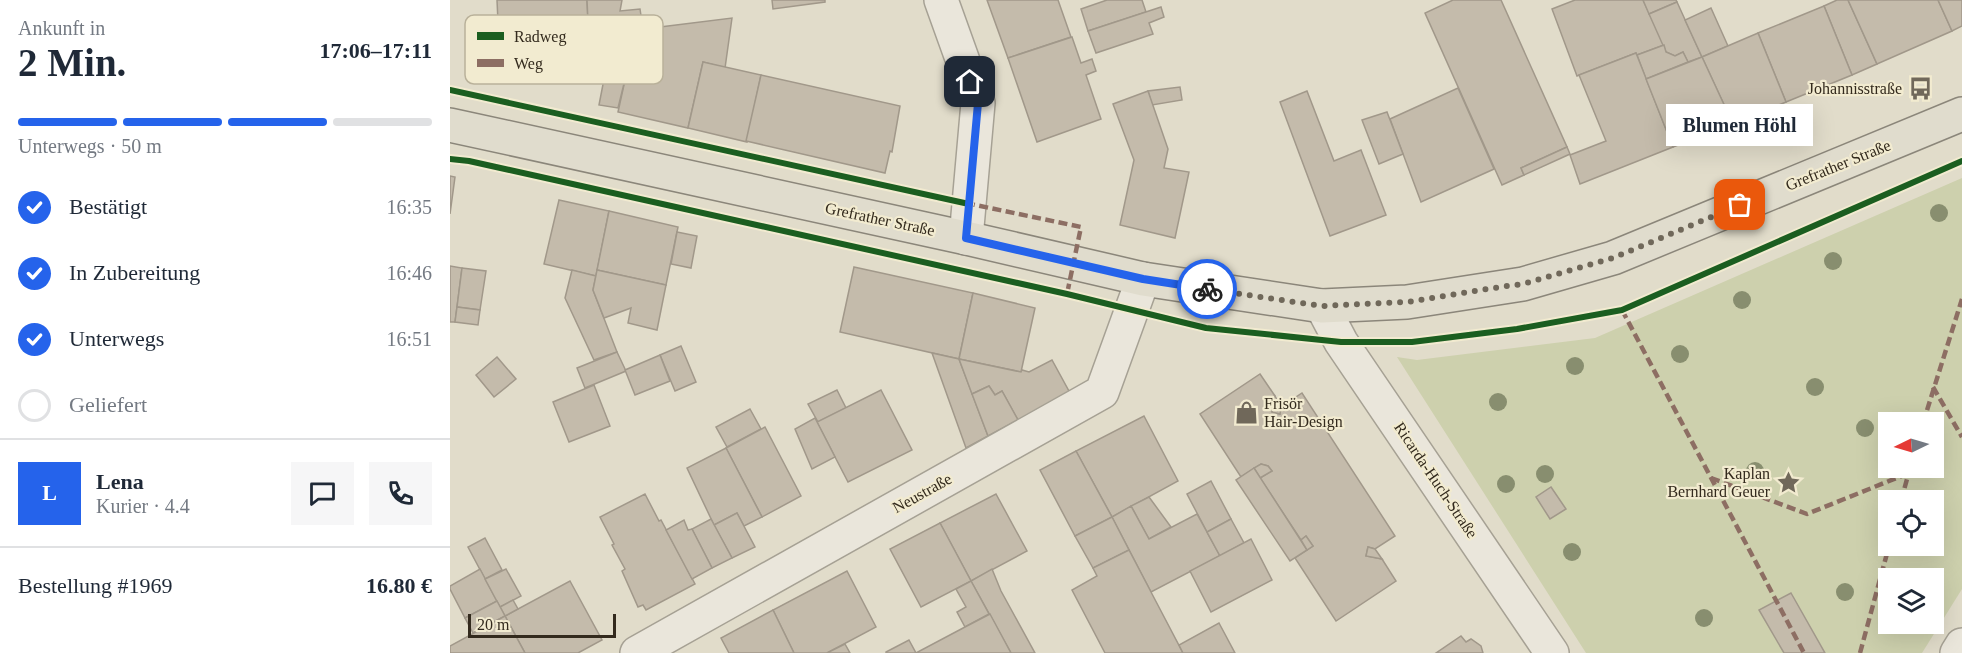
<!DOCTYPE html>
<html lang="de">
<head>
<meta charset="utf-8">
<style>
	body { margin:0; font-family:Georgia,serif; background:#f6f6f7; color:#1f2937; height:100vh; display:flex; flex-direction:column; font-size:22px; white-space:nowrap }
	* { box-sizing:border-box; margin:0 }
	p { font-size:20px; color:#747a83 }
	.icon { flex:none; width:33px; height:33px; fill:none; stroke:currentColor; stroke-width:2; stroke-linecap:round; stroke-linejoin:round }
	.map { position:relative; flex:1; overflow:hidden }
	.panel { display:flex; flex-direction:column; background:#fff; width:450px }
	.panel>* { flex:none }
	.needle { width:39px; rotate:265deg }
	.fabs { position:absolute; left:1428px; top:412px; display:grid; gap:12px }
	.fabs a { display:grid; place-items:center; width:66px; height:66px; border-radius:0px; background:#fff; box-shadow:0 6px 24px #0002; font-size:30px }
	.scale { position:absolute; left:18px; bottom:15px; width:148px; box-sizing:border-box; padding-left:6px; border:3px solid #332a1d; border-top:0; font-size:16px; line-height:21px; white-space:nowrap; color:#332a1d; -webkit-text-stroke:4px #f2ebd0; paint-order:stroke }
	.pin { position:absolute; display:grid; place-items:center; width:51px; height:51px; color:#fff; margin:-26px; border-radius:12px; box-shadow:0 3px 9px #0006 }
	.courier { position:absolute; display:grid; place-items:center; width:60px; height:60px; margin:-30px; border:4px solid #2563eb; border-radius:50%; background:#fff; color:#222; box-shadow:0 2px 8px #0007 }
	.bubble { position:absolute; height:42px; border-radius:0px; background:#fff; box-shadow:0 6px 24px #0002; font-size:20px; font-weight:600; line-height:42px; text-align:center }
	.summary em { font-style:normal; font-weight:600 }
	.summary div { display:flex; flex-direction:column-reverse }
	.summary { display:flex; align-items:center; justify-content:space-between; height:102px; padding:0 18px }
	h1 { font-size:39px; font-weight:600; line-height:45px }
	.bar { display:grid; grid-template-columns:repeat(4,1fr); gap:9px 6px; align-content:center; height:72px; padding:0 18px }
	.bar i { height:8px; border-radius:4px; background:#e0e1e3 }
	.bar .active { background:#2563eb }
	.bar p { grid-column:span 4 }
	.line { display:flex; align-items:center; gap:15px; padding:0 18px; border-top:2px solid #e0e1e3 }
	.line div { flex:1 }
	.round { display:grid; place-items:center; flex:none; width:63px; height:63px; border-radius:0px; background:#f6f6f7 }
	ol { padding:0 18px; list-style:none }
	li { display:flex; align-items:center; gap:18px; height:66px }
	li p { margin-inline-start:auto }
	li .icon { padding:6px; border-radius:50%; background:#2563eb; color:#fff; stroke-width:4 }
	li:last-child { color:#747a83 }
	li i { width:33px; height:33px; border:3px solid #e0e1e3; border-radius:50% }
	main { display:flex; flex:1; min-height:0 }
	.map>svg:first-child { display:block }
</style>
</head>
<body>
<main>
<section class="panel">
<div class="summary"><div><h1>2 Min.</h1><p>Ankunft in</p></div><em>17:06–17:11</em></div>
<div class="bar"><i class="active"></i><i class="active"></i><i class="active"></i><i></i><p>Unterwegs · 50 m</p></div>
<ol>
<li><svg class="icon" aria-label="check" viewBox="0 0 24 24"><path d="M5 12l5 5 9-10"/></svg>Bestätigt<p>16:35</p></li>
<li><svg class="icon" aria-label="check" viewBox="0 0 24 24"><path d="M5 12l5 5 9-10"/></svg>In Zubereitung<p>16:46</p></li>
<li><svg class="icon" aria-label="check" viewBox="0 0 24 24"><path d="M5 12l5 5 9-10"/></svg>Unterwegs<p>16:51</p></li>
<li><i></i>Geliefert</li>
</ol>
<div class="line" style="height:108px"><b class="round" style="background:#2563eb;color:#fff">L</b><div><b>Lena</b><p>Kurier · 4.4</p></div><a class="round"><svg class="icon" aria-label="chat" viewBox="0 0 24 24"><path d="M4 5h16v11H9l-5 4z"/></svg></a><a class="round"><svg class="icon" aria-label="phone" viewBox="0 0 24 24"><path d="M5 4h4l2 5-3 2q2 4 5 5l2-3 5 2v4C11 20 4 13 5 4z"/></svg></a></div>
<div class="line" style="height:78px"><div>Bestellung #1969</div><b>16.80 €</b></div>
</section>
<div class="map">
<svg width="1512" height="653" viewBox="0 0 1512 653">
	<rect width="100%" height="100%" fill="#e1dcca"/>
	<path fill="#cdd0ad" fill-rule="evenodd" d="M1512,178V589L1472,653H1136L947,357L967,360L1145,338ZM1438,423H1484V468H1438ZM1438,501H1484V546H1438ZM1438,579H1484V624H1438Z"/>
	<g fill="#c4bbab" stroke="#a1988a" stroke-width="1.5">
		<polygon points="47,0 137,0 138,21 101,22 101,19 48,22"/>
		<polygon points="137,0 172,0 170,11 190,9 193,29 186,30 182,51 161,47 165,32 135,27 138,22"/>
		<polygon points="322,0 375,0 375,2 323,9"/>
		<polygon points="537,0 608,0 621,37 558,58"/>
		<polygon points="657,0 692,0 696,12 638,31 631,9"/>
		<polygon points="1003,0 1051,0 1117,147 1071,168 1074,175 1052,185 975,13"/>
		<polygon points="1125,0 1193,0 1214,45 1187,55 1186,53 1127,76 1102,9"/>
		<polygon points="1193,0 1226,0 1227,2 1199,14"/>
		<polygon points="1387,0 1398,0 1427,64 1402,75 1374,6"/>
		<polygon points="1398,0 1488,0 1502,31 1427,64"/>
		<polygon points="1488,0 1512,0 1512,26 1502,31"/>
		<polygon points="1227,2 1252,57 1238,62 1233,52 1225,56 1216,52 1199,14"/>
		<polygon points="1374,6 1402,75 1336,102 1308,33"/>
		<polygon points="711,7 714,17 699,23 703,34 646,53 638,31"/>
		<polygon points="1261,8 1278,46 1252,57 1235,20"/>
		<polygon points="282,18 275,68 253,62 238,128 168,112 186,30"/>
		<polygon points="135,27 165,32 161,47 182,51 168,108 149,105 155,74 127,68"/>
		<polygon points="1308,33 1336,102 1283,124 1252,57"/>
		<polygon points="622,37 631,63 642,59 646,71 636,75 651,119 587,142 558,58"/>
		<polygon points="1214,45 1216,52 1225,56 1233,52 1238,62 1196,79 1187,55"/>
		<polygon points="1186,53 1223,147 1130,184 1120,155 1156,141 1129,75"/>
		<polygon points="1252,57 1283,124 1223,147 1196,79"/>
		<polygon points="253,62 311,75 297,142 238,128"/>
		<polygon points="311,75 450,106 442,152 440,151 435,173 296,141"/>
		<polygon points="730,87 732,100 702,105 698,91"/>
		<polygon points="1008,88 1044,169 971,202 940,119"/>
		<polygon points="698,91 718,149 714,168 739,172 725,238 670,225 684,160 663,104"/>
		<polygon points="857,91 884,161 911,150 936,215 880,236 830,102"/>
		<polygon points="937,112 953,154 929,164 912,120"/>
		<polygon points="1117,147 1120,154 1074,175 1071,168"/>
		<polygon points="0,176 5,177 0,214"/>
		<polygon points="109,200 159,211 146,276 94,264"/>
		<polygon points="159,211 228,227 216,285 147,270"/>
		<polygon points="227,232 247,236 241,268 221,264"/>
		<polygon points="0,266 12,268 5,322 0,322"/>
		<polygon points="404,267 523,293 509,359 390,332"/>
		<polygon points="12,268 36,271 30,310 7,307"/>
		<polygon points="122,270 146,276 143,290 167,352 144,360 115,298"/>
		<polygon points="147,270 216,285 207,330 178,323 181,308 154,318 143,290"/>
		<polygon points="523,293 585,308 571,372 509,359"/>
		<polygon points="7,307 30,310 28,325 5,322"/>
		<polygon points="231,346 246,382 225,391 210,355"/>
		<polygon points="167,352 176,371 135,388 127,368"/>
		<polygon points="482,353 509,359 538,436 516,448"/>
		<polygon points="210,355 220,381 185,395 175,370"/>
		<polygon points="47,357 66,379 44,397 26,375"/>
		<polygon points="509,359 571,372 572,370 579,372 602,360 620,393 568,420 552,391 545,395 539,386 522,394"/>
		<polygon points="810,374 825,396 822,412 830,414 831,407 852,393 945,536 925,549 918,547 916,556 932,559 946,581 886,621 845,558 863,546 856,536 851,540 810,478 822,471 818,466 811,464 791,477 750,414"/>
		<polygon points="144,385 160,426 119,442 103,402"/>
		<polygon points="539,386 545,395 552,391 568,420 538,436 522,394"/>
		<polygon points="387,390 396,408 368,422 358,404"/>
		<polygon points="431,390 462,450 398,482 367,422"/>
		<polygon points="825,396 831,407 830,414 822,412"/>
		<polygon points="300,409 311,429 277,447 266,427"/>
		<polygon points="694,416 728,481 662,517 626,451"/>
		<polygon points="365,418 385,457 362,469 345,429"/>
		<polygon points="315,427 351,496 312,517 276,448"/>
		<polygon points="276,448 312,517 294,526 287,513 264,525 237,468"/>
		<polygon points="626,451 662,517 625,536 590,470"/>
		<polygon points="811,464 818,466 822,471 810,478 804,468"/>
		<polygon points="804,468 857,550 840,561 786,480"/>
		<polygon points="761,481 781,519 757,532 737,494"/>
		<polygon points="1101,487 1116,509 1100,519 1086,497"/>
		<polygon points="195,494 209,521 211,520 245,584 196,610 193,605 188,607 172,571 175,569 162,545 164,544 150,517"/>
		<polygon points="546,494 577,551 521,581 490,523"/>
		<polygon points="699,497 721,527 699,539 681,506"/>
		<polygon points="681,506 699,539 747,514 770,556 701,592 662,517"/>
		<polygon points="287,513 305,547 282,558 264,525"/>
		<polygon points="662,517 679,550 643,568 625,536"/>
		<polygon points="261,519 282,558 262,568 242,529"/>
		<polygon points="781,519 794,543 770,556 757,532"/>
		<polygon points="234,520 238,530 242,529 262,568 242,579 216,530"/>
		<polygon points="490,523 521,581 471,607 440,549"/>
		<polygon points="856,536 863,546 857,550 851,540"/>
		<polygon points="35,538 52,570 35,579 18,547"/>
		<polygon points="801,539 822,580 761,612 740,571"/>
		<polygon points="918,547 925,549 932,559 916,556"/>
		<polygon points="679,550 701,592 733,653 655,653 622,590 647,576 643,568"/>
		<polygon points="30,569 47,601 15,618 0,589 0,586"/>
		<polygon points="56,569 71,596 50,607 35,579"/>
		<polygon points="542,569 551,591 585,653 561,653 521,581"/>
		<polygon points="397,571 426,627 377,653 344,653 323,610"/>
		<polygon points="120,581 152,640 128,653 75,653 55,616"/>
		<polygon points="521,581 539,614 515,627 507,612 516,607 506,589"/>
		<polygon points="1341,593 1375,653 1334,653 1309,610"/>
		<polygon points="63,600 68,609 55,616 50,607"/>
		<polygon points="47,601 55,616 23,633 15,618"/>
		<polygon points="323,610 344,653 279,653 271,638"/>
		<polygon points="540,614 561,653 466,653 515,627"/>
		<polygon points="55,616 75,653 0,653 0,646"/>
		<polygon points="769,623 785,653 733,653 729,645"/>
		<polygon points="1011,636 1016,642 1021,639 1031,646 1033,653 986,653"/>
		<polygon points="459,640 466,653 436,653 436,652"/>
		<polygon points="395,644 400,653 377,653"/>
	</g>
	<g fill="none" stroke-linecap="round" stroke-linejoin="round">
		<defs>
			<g id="minor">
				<polyline points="491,0 528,103 516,238"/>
				<polyline points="872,306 891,342 1102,653"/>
				<polyline points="187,653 652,392 693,279"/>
				<polyline points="1507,653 1512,645"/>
			</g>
			<polyline id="major" points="0,125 516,238 693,279 872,306 957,302 1073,284 1163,258 1512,114"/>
		</defs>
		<use href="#minor" stroke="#a6a194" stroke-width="36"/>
		<use href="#major" stroke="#8b867a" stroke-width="36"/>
		<use href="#minor" stroke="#eae6db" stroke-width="33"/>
		<use href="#major" stroke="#e0dccd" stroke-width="33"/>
		<g stroke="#8d6e63" stroke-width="4.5" stroke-dasharray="9 4.5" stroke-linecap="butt">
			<polyline points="516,203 631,227 617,294"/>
			<polyline points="1172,310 1354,653"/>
			<polyline points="1483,387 1512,437"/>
			<polyline points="1473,423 1512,299"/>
			<polyline points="1261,478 1357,514 1459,473"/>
			<polyline points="1451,501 1460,468"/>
			<polyline points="1410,653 1439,546"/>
		</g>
		<defs>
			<g id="cycleway">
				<polyline points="0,90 519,204"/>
				<polyline points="0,159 19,161 617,294 756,328 891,342 962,342 1067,329 1172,310 1512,161"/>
			</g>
		</defs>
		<use href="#cycleway" stroke="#f2ebd0" stroke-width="10"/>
		<use href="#cycleway" stroke="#1b5e20" stroke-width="6"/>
	</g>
	<g fill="#888e6f">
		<circle cx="1489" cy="213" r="9"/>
		<circle cx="1383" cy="261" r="9"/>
		<circle cx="1292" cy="300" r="9"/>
		<circle cx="1230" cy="354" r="9"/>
		<circle cx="1125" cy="366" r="9"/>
		<circle cx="1365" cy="387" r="9"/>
		<circle cx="1048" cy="402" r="9"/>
		<circle cx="1415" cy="428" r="9"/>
		<circle cx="1305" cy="471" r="9"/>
		<circle cx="1095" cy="474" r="9"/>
		<circle cx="1056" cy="484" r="9"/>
		<circle cx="1122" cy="552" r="9"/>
		<circle cx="1395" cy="592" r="9"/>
		<circle cx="1254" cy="618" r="9"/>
	</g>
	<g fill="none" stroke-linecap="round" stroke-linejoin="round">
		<polyline stroke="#70685a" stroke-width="6" stroke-dasharray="0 10.8" points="757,289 872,306 957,302 1050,287 1073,284 1163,258 1290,205"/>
		<polyline stroke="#2563eb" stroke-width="8" points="520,82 528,103 516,238 693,279 757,289"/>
	</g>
	<defs>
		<symbol id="bus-bare" viewBox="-9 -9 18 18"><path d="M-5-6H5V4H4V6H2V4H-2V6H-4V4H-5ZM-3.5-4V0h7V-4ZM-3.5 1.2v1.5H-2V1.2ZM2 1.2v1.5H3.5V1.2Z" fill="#70685a" stroke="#f2ebd0" stroke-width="2.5" paint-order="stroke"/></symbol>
		<symbol id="shop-bare" viewBox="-9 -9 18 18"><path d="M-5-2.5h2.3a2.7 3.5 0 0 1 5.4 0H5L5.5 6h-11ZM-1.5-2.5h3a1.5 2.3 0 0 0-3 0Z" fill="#70685a" stroke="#f2ebd0" stroke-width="2.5" paint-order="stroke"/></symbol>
		<symbol id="sight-bare" viewBox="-9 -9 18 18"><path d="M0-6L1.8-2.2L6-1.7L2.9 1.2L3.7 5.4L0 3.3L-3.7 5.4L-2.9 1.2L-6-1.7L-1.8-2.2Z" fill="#70685a" stroke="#f2ebd0" stroke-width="2.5" paint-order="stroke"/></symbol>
	</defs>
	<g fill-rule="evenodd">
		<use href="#bus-bare" x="1454" y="72" width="33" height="33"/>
		<use href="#shop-bare" x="780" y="396" width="33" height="33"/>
		<use href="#sight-bare" x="1322" y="466" width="33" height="33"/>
	</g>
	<g text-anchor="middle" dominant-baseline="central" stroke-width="4.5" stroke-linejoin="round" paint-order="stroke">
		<g font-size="16" fill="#332a1d" stroke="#f2ebd0" text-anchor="end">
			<text x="1452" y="88">Johannisstraße</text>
			<text x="814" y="403" text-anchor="start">Frisör<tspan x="814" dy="18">Hair-Design</tspan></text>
			<text x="1320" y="473">Kaplan<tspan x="1320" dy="18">Bernhard Geuer</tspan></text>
		</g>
		<g font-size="16" fill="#332a1d" stroke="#f2ebd0">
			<text transform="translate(1388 165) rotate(-22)">Grefrather Straße</text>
			<text transform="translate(430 219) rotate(12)">Grefrather Straße</text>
			<text transform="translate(986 480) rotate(56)">Ricarda-Huch-Straße</text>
			<text transform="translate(472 493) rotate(-29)">Neustraße</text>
		</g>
	</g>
	<rect x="15" y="15" width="198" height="69" rx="9" fill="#f2ebd0" stroke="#b9b19a" stroke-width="1.5"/>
	<rect x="27" y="32" width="27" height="8" fill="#1b5e20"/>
	<rect x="27" y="59" width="27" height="8" fill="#8d6e63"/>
	<g font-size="16" fill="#332a1d">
		<text x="64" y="42">Radweg</text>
		<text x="64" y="69">Weg</text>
	</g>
</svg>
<div class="fabs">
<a><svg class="needle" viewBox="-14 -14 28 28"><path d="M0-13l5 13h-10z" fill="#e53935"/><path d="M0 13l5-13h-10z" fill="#747a83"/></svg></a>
<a><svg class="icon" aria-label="locate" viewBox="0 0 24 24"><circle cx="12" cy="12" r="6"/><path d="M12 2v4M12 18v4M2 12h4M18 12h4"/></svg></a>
<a><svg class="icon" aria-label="layers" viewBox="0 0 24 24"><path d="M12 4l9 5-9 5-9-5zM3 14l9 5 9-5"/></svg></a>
</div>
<div class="scale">20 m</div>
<div class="pin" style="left:1290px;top:205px;background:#ea580c"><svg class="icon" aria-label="bag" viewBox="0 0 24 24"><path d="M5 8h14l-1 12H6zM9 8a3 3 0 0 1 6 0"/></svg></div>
<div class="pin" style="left:520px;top:82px;background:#1f2937"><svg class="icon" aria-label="home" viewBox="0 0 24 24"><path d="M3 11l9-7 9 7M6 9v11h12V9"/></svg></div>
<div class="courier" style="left:757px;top:289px"><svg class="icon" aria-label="bike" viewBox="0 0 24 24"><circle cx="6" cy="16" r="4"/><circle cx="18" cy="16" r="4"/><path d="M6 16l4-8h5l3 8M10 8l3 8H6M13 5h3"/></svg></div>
<div class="bubble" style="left:1216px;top:104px;width:147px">Blumen Höhl</div>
</div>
</main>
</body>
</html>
